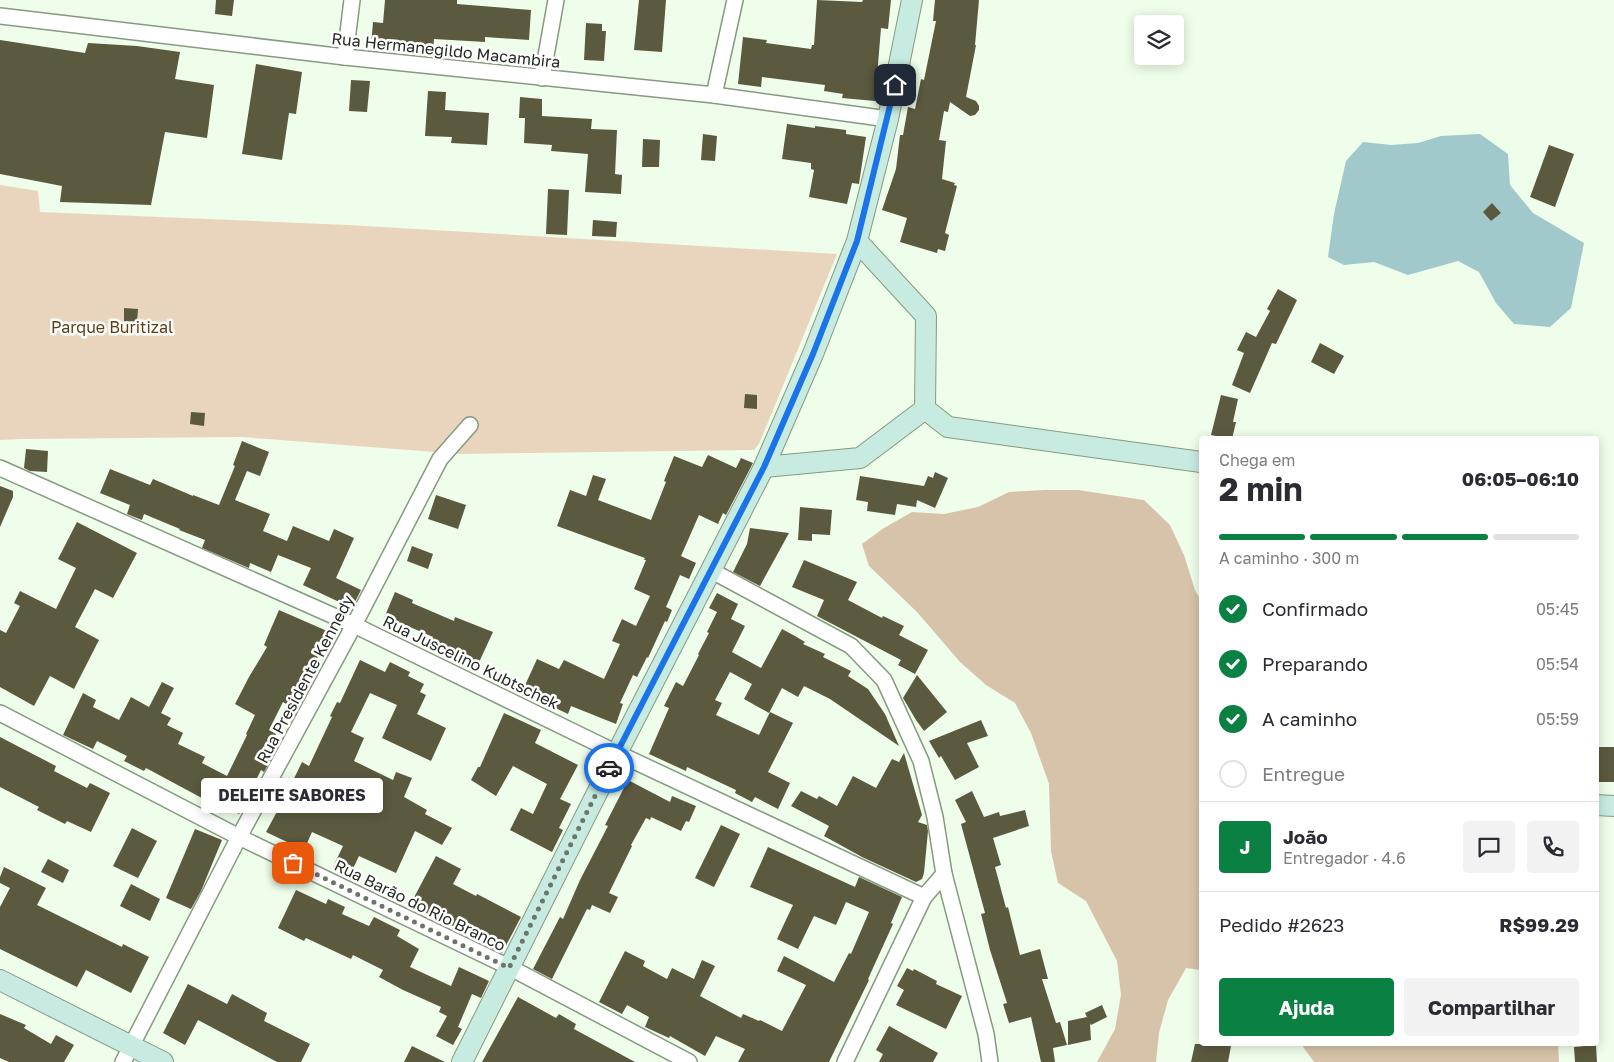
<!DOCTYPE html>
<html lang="pt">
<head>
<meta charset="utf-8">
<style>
	body { margin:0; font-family:"Golos Text",sans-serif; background:#f2f2f3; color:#2b2b33; height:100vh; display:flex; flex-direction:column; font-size:19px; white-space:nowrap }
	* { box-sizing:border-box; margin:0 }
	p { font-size:16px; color:#7c7c81 }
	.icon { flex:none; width:28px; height:28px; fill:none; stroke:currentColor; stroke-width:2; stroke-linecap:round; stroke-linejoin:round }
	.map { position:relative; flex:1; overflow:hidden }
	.drawer { position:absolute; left:1199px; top:436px; width:400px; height:610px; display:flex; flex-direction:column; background:#fff; border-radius:5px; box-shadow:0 2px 12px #0003 }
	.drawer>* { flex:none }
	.buttons { position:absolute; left:1134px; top:15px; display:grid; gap:10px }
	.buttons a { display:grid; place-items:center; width:50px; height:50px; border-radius:5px; background:#fff; box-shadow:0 2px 12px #0003; font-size:25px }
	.pin { position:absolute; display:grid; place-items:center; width:42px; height:42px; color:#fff; margin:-21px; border-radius:10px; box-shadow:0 2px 8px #0006 }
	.courier { position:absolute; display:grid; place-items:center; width:50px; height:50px; margin:-25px; border:4px solid #1a73e8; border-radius:50%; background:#fff; color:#222; box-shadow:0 1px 6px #0007 }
	.bubble { position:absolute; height:35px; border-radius:5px; background:#fff; box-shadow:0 2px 12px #0003; font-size:16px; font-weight:700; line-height:35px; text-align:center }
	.head em { font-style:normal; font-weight:700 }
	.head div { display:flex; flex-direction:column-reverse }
	.head { display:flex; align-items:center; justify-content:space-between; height:85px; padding:0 20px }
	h1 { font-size:32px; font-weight:700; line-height:38px }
	.bar { display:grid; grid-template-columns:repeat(4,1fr); gap:8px 5px; align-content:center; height:60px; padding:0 20px }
	.bar i { height:6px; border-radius:4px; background:#e1e1e2 }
	.bar .on { background:#0b8043 }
	.bar p { grid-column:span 4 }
	.line { display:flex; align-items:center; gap:12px; padding:0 20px; border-top:1px solid #e1e1e2 }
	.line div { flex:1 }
	.round { display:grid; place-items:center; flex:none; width:52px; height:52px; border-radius:5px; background:#f2f2f3 }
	ol { padding:0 20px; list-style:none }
	li { display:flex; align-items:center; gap:15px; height:55px }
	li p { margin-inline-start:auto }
	li .icon { padding:5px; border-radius:50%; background:#0b8043; color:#fff; stroke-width:4 }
	li:last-child { color:#7c7c81 }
	li i { width:28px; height:28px; border:2px solid #e1e1e2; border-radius:50% }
	.action { display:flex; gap:10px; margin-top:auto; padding:10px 20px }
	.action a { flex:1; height:58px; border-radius:5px; background:#0b8043; color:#fff; font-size:20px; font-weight:700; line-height:58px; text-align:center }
	.action a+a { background:#f2f2f3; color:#2b2b33 }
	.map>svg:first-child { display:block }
</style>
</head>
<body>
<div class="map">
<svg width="1614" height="1062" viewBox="0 0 1614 1062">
	<rect width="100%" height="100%" fill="#effeea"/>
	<polygon fill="#e9d5bd" points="0,185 38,191 40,212 348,225 837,254 759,444 754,450 460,454 242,437 21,439 0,440"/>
	<g fill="#d7c3a9">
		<polygon points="1045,490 1078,490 1144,500 1170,525 1184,555 1195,590 1201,601 1201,970 1186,968 1168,1000 1159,1033 1156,1062 1097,1062 1115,1029 1121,995 1117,961 1086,901 1058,883 1051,851 1049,784 1031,733 1015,703 986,685 960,662 917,612 869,566 862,544 884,528 912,512 944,514 978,507 1009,492"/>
		<polygon points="1301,1044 1558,1044 1559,1062 1314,1062"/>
	</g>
	<polygon fill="#a1c8cb" points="1480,134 1508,154 1510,185 1533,213 1584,243 1571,308 1550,327 1514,324 1496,303 1479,272 1458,261 1408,275 1374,262 1344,265 1328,257 1334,214 1346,161 1363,142 1391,145 1418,143 1441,136"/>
	<g fill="#5b593e">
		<polygon points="216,0 234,0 232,16 215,14"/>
		<polygon points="385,0 457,0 457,4 531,10 529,40 485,37 485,42 434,39 433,51 371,46 373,22 383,23"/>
		<polygon points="639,0 666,0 662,52 634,50"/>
		<polygon points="817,0 862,2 863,0 891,0 888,29 881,28 875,101 842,98 843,94 824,91 825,85 762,77 761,87 738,84 743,37 767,40 766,43 811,49 812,45 814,45"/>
		<polygon points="935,0 979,0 975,45 976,45 966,97 976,101 979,106 979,110 975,115 970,116 950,102 948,112 944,111 939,140 946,141 942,179 955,183 954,185 957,186 945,233 949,235 945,251 938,249 937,253 900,242 907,218 882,210 896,169 900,135 903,135 908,107 915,109 921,79 924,80 936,21 933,21"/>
		<polygon points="586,23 602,24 602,31 606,31 604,61 584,60"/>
		<polygon points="0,40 85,53 88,43 137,46 180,52 175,79 214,85 207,138 165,132 151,205 60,202 62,186 0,174"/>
		<polygon points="256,64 302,72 296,114 289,113 282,160 242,154"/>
		<polygon points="351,80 370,81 367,112 349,111"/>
		<polygon points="428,91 446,92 445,110 489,113 487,145 451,143 452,137 425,136"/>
		<polygon points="520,97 542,99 542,116 592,119 591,129 617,130 615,174 622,175 621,194 585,192 588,154 551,151 552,145 524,143 525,118 519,118"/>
		<polygon points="787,124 815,128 815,126 846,130 846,134 866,137 859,184 852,183 847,204 809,197 814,170 811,169 811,163 782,159"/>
		<polygon points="703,134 717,136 715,161 701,160"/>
		<polygon points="643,139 660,140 659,167 642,167"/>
		<polygon points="1549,145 1574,154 1555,207 1530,197"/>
		<polygon points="548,189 569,190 567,235 546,234"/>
		<polygon points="1492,203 1501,213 1491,221 1483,212"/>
		<polygon points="593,220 617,222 616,237 592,236"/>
		<polygon points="1278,289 1297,300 1276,344 1272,343 1250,393 1232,385 1244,353 1237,350 1246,332 1256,337 1270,311 1267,309"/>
		<polygon points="124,308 138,309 137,322 124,321"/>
		<polygon points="1320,343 1344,356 1334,374 1311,362"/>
		<polygon points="745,394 757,395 757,409 744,408"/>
		<polygon points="1221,395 1238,399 1233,422 1236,422 1232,439 1211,435"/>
		<polygon points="191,412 205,413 204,426 190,424"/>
		<polygon points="242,441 269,452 260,476 247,471 235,500 270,514 263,531 287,541 293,526 329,541 334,529 354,538 336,578 361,590 352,608 303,585 311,568 278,555 271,572 250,563 249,568 202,548 205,540 179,530 180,529 144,514 142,520 127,514 130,505 100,493 110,469 150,485 153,479 193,496 193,495 219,505 235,466 233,465"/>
		<polygon points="26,449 48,451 47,472 30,471 24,468"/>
		<polygon points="708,455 736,468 741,458 753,463 726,515 723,513 718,524 699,515 681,556 696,563 689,579 680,575 666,607 672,610 667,622 665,621 648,658 647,657 637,677 633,675 620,703 623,704 616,724 571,706 568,714 522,692 537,659 559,669 564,660 604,679 620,644 612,641 622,619 636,626 650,596 634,589 646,560 644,560 645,558 557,526 570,490 586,496 593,475 606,479 598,500 651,520 666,482 664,481 674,456 702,467"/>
		<polygon points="935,472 948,478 935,508 917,500 916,507 897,504 895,515 867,511 868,502 856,500 860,476 924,486 928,476 933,478"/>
		<polygon points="0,486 13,491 13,497 0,527"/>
		<polygon points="436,495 466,505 458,529 428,519"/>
		<polygon points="800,507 832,510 830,535 812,534 812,541 798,540"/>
		<polygon points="77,522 137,553 113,598 95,589 75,627 99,640 74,689 50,676 34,706 0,687 0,630 6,633 20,606 14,603 20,591 56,609 76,568 58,559"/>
		<polygon points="750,528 789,533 760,586 733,572 747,544"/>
		<polygon points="412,546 433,554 428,569 407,561"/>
		<polygon points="804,560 857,582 848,600 882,618 883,616 904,626 899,635 928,650 915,674 898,665 901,660 817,616 824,600 792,587"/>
		<polygon points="395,592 413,600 412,603 454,621 455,617 493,632 475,671 454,661 456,656 429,646 433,637 403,624 401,631 382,623"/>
		<polygon points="717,593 738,604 731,619 745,626 732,652 761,668 782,629 795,636 805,642 803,644 825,654 823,657 851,671 848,676 868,689 885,714 899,746 830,699 804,686 798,697 782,688 769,713 744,699 752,684 730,672 715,700 722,703 716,715 759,735 770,712 793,723 768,772 790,783 778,809 755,797 752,802 735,793 736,790 687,767 686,771 649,754 669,708 664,706 676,682 683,686 699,655 698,654 709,633 707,632 717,612 709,608"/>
		<polygon points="279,610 334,634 326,651 322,650 301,685 308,689 296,710 283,702 269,730 276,734 268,751 274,754 264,772 261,770 239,814 214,801 213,804 146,768 144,771 124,761 127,756 97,741 93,749 63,735 83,693 96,700 93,707 119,720 131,697 149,707 162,682 174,688 161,713 171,718 167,725 183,733 178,744 205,757 202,763 227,776 247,735 246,734 255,715 235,704 249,677 267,647 264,645"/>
		<polygon points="360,660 385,672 390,662 410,672 408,676 424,684 420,692 426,695 417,714 446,728 431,761 382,738 397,705 370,693 351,732 364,738 354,761 393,780 396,772 412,778 404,797 427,810 425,814 452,828 442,845 415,831 396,873 359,856 350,875 333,867 343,846 312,832 304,850 266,832 287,793 302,762 309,766 332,717 330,716 337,702 340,703"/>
		<polygon points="917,675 947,712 924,731 916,720 903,698"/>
		<polygon points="504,713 541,730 535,743 578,765 560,799 571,804 559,828 563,830 552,852 510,830 521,808 533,814 547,784 513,766 496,796 471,780 478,767 480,767"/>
		<polygon points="981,720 988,736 967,743 979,767 955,780 941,756 939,758 929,741"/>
		<polygon points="0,737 56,766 54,771 87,788 90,783 110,793 91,832 67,821 65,824 37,810 39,807 0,787"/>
		<rect x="1596" y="747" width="18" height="35"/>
		<polygon points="904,753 922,815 918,822 927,825 928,831 924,873 922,879 916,882 862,857 824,836 829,826 791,806 801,791 817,799 819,796 837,806 853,776 876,788 892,759 899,762"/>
		<polygon points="628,780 670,802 672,796 696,806 689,822 686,821 681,831 651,817 650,820 646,818 631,845 632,846 609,893 618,897 610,913 592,905 590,910 587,909 552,979 533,969 560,917 563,919 580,880 608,826 605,825"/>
		<polygon points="972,791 984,817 999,812 1000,816 1025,810 1029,826 993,838 1001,865 995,867 1006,908 1008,907 1020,955 1040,949 1048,979 1042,979 1056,1023 1060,1022 1067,1045 1053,1048 1055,1062 1041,1062 1031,1017 1009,1023 1003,1004 1007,1003 990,950 981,914 985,913 961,824 966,822 955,800"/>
		<polygon points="721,825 740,834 714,887 695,878"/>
		<polygon points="132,828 157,841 138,878 113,866"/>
		<polygon points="195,829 222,840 201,891 191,909 166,898"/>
		<polygon points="768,847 855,887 859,877 902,897 891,923 893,924 868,979 869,980 829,1062 738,1062 745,1049 716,1036 705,1056 670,1036 669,1038 645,1027 649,1017 627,1005 622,1014 599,1002 625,951 645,961 643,966 667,979 672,968 694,979 702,960 715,966 700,996 741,1018 743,1014 759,1021 760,1020 782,1031 806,985 777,971 784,956 834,982 849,953 851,954 869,912 846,902 836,925 814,916 798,949 777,939 793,905 750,887"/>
		<polygon points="436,856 461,869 453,884 476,896 477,894 521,917 502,953 483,944 487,936 460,922 457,928 410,905"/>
		<polygon points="48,859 69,870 63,883 41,872"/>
		<polygon points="4,867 46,888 37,905 122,947 123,944 149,957 131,993 86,970 77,987 0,949 0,907 10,888 0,883 0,877"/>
		<polygon points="131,884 160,899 150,921 120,906"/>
		<polygon points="296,890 326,904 328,899 345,907 342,914 369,926 374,917 400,930 397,936 419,949 410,967 451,986 459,967 489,981 481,998 472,994 458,1027 462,1029 453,1045 436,1036 447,1016 439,1012 441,1007 403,990 379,977 383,970 353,955 351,959 306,938 304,941 278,928"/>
		<polygon points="907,968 913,971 914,969 937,981 936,984 962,996 946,1029 896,1005 904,990 897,986"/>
		<polygon points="188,984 227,1004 232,994 267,1013 264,1021 310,1044 301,1062 277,1062 198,1020 185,1045 163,1033"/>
		<polygon points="518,997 556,1018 559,1014 576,1024 574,1029 635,1062 482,1062"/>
		<polygon points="1102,1005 1107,1017 1091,1025 1090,1023 1091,1040 1068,1045 1068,1021 1087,1017 1085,1013"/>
		<polygon points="0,1014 26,1025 24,1028 51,1044 56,1035 74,1045 64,1062 9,1062 0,1058"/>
		<polygon points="889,1026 938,1053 933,1062 879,1062 883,1054 876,1050"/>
		<polygon points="1195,1044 1221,1044 1231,1046 1228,1062 1191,1062"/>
		<polygon points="1596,1045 1597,1062 1575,1062 1574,1047"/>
		<polygon points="412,1046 445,1062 404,1062"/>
	</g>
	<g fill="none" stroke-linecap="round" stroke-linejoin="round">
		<defs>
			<g id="street">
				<polyline points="0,16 345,57 714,95 888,119"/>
				<polyline points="345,57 352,0"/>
				<polyline points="542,78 556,0"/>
				<polyline points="714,95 735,0"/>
				<polyline points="0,468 354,625 617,753 924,897"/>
				<polyline points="712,571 851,646 884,680 921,761 935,817 944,874 924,897 845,1062"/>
				<polyline points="0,713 239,837 509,967 689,1062"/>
				<polyline points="944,874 986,1034 990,1062"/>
				<polyline points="123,1062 239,837 354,625 440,459 470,425"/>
			</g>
			<g id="secondary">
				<polyline points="925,409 948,427 1201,462"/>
				<polyline points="764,467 860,458 925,409 926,316 857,241"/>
				<polyline points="1596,805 1614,806"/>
				<polyline points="0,980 163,1062"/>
				<polyline points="462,1062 617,753 764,467 813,354 857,241 888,119 912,0"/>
			</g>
		</defs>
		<use href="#street" stroke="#879981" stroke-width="18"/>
		<use href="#secondary" stroke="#879981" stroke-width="22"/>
		<use href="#street" stroke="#fff" stroke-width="15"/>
		<use href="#secondary" stroke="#c7ebe0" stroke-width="20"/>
	</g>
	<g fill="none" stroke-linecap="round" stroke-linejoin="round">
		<polyline stroke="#6b7568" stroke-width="5" stroke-dasharray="0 9" points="293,863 509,968 609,768"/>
		<polyline stroke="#1a73e8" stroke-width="6" points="609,768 764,467 813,354 857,241 895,85"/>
	</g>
	<g text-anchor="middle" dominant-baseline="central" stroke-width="5" stroke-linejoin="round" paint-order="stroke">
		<g font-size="16" fill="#242b22" stroke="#fff">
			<text transform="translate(446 50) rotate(6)">Rua Hermanegildo Macambira</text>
			<text transform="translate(471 662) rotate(26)">Rua Juscelino Kubtschek</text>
			<text transform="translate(305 679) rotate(-62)">Rua Presidente Kennedy</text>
			<text transform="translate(420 905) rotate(26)">Rua Barão do Rio Branco</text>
		</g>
		<g font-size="16" fill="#5d3f13" stroke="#fff">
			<text x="112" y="327">Parque Buritizal</text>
		</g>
	</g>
</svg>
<div class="buttons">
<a><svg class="icon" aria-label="layers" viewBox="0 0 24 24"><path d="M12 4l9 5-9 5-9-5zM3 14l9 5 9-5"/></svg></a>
</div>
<div class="pin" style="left:293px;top:863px;background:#ea580c"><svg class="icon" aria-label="bag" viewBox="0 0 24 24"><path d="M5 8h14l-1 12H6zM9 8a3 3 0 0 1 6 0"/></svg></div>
<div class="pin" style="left:895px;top:85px;background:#1f2937"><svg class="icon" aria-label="home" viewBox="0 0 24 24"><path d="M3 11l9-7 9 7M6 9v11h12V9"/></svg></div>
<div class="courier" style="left:609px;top:768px"><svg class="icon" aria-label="car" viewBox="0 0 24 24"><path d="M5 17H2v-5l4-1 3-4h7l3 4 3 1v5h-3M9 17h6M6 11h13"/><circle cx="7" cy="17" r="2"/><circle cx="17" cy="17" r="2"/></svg></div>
<div class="bubble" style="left:201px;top:778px;width:182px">DELEITE SABORES</div>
<section class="drawer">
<div class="head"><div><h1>2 min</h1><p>Chega em</p></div><em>06:05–06:10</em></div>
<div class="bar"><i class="on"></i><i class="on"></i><i class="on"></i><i></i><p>A caminho · 300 m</p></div>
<ol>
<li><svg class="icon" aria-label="check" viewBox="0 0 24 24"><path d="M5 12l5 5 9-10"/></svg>Confirmado<p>05:45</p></li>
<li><svg class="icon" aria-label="check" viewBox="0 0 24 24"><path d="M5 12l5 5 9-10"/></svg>Preparando<p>05:54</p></li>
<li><svg class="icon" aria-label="check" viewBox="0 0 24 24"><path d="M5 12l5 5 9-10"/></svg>A caminho<p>05:59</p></li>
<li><i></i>Entregue</li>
</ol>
<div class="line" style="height:90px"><b class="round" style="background:#0b8043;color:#fff">J</b><div><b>João</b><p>Entregador · 4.6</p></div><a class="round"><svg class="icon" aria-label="chat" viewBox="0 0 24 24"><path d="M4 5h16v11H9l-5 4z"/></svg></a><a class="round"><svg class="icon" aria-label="phone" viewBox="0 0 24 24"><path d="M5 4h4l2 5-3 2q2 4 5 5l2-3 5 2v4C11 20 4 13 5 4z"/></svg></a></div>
<div class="line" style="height:65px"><div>Pedido #2623</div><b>R$99.29</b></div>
<div class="action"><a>Ajuda</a><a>Compartilhar</a></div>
</section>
</div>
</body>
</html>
